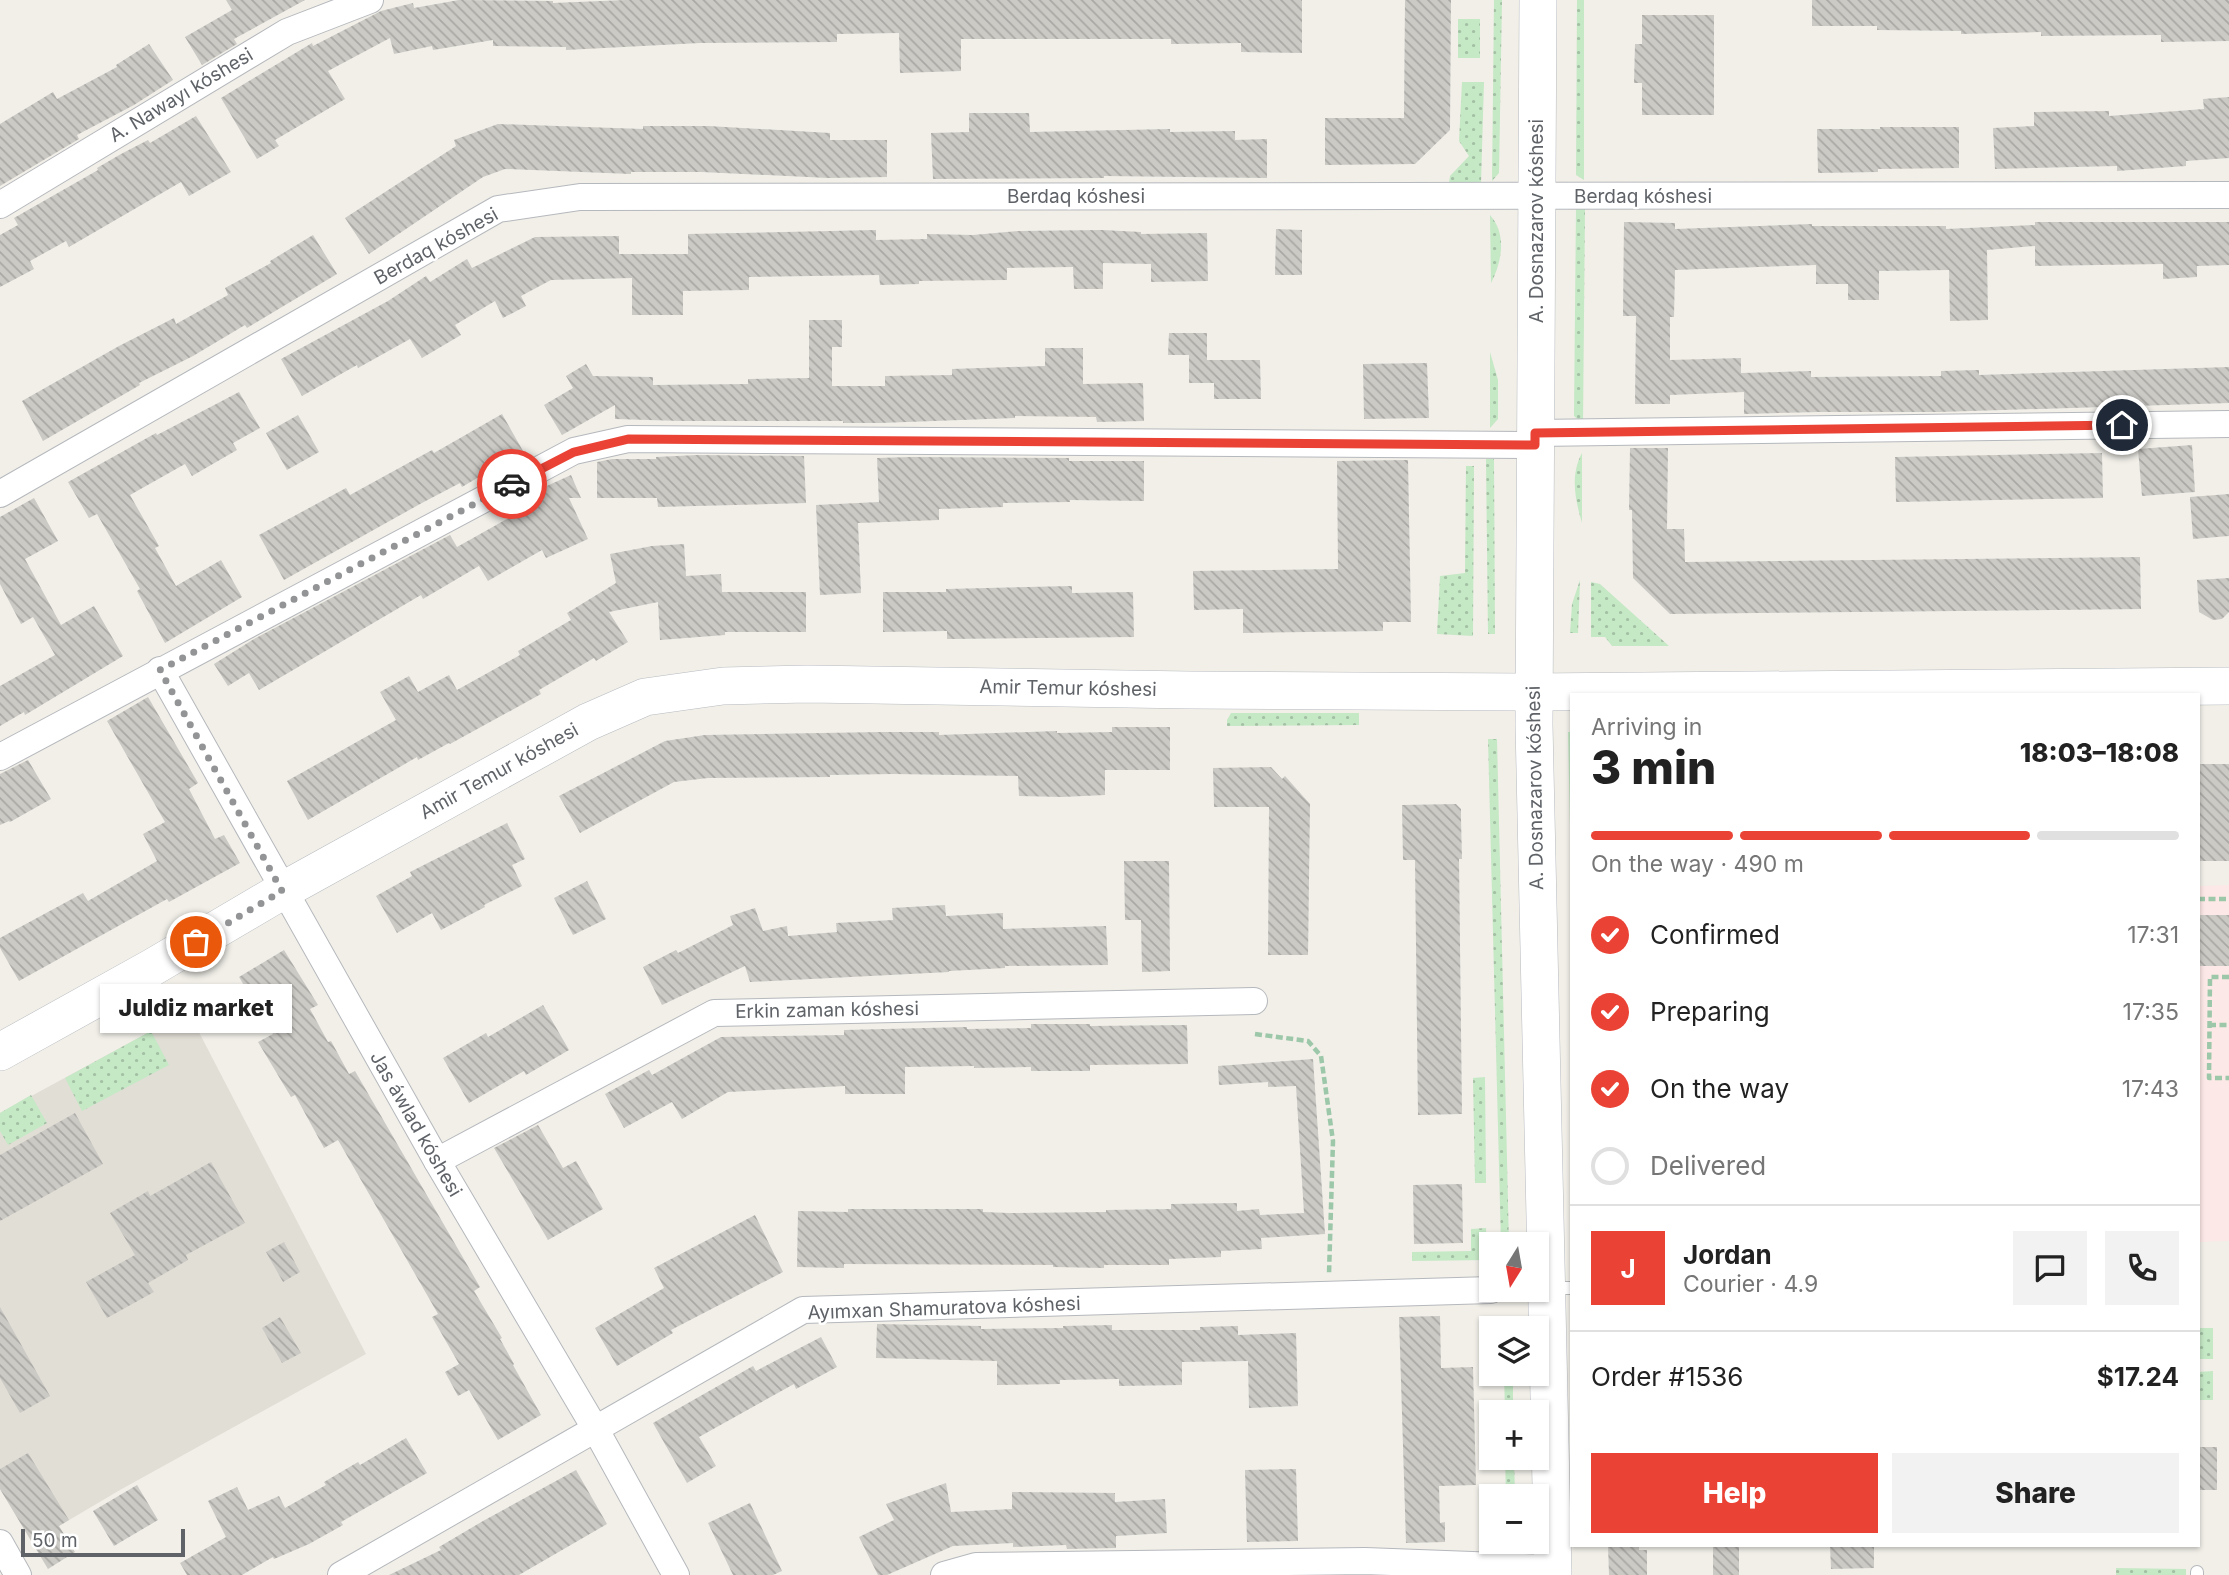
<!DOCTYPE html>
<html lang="en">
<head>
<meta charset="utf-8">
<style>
	body { margin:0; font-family:Inter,sans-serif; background:#f2f2f2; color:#222; height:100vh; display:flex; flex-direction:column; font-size:26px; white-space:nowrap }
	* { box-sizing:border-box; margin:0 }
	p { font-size:23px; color:#767676 }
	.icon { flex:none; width:38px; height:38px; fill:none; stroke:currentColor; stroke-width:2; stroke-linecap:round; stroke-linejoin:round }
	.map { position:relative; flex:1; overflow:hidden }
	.panel { position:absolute; left:1570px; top:693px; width:630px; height:854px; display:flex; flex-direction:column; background:#fff; border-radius:0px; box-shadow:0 2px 5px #0004 }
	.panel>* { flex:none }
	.needle { width:46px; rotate:191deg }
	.controls { position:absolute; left:1479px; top:1232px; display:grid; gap:14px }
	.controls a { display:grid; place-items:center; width:70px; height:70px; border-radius:0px; background:#fff; box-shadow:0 2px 5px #0004; font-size:35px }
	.scale { position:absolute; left:21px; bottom:18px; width:164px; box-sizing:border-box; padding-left:7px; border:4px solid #5f6368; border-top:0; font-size:19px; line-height:24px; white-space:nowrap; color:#5f6368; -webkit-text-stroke:5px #fff; paint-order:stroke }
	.pin { position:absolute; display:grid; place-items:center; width:60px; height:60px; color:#fff; margin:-30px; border:4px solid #fff; border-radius:50%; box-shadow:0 2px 7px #0007 }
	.courier { position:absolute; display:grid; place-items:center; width:70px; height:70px; margin:-35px; border:5px solid #ea4335; border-radius:50%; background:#fff; color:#222; box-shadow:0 2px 9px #0007 }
	.bubble { position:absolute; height:49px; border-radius:0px; background:#fff; box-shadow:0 2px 5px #0004; font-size:23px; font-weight:800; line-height:49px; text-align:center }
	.head em { font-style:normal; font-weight:800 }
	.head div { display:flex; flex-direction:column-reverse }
	.head { display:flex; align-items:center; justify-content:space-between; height:119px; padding:0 21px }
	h1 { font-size:46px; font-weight:800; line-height:52px }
	.bar { display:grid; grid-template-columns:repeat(4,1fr); gap:10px 7px; align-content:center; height:84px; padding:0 21px }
	.bar i { height:9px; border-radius:5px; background:#e0e0e0 }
	.bar .active { background:#ea4335 }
	.bar p { grid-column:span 4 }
	.line { display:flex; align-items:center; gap:18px; padding:0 21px; border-top:2px solid #e0e0e0 }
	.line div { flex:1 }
	.round { display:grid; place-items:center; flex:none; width:74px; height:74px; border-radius:0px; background:#f2f2f2 }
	ol { padding:0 21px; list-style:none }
	li { display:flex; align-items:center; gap:21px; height:77px }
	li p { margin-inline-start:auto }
	li .icon { padding:7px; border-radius:50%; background:#ea4335; color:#fff; stroke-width:4 }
	li:last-child { color:#767676 }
	li i { width:38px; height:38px; border:4px solid #e0e0e0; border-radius:50% }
	.cta { display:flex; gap:14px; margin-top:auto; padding:14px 21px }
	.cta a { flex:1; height:80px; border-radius:0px; background:#ea4335; color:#fff; font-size:28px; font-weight:800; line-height:80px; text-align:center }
	.cta a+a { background:#f2f2f2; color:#222 }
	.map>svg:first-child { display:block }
</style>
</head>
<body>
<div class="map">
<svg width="2229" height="1575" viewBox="0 0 2229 1575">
	<defs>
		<pattern id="grass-dots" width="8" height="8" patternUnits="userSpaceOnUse" patternTransform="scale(1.75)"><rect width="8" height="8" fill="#c5e8c5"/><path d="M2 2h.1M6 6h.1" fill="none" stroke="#a3c0a4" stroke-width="1.8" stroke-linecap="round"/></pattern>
		<pattern id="building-back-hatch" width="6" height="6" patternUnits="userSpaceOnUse" patternTransform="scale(1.75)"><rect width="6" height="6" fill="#cccac5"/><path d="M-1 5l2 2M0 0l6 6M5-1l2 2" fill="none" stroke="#a9a8a4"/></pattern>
	</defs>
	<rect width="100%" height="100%" fill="#f1efe8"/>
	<polygon fill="#e1ded6" points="188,1011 366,1354 120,1490 32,1542 0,1489 0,1113"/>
	<polygon fill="#fce8e6" points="2229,885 2229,1241 2198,1242 2198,886"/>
	<g fill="url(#grass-dots)">
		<polygon points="1494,0 1502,0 1499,173 1492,181"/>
		<polygon points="1577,0 1584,0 1584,180 1576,175"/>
		<rect x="1458" y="19" width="22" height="39"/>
		<polygon points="1462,82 1484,82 1481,183 1449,183 1450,176 1469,156 1459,141"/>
		<polygon points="1576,208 1585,208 1583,424 1574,416"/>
		<path d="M1490,215C1507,234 1502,262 1491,283Z"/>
		<polygon points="1490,352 1498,380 1498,419 1490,428"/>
		<path d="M1582,453V523C1575,499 1570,475 1582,453Z"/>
		<polygon points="1486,459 1494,459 1495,634 1488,634"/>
		<polygon points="1466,466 1474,466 1473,636 1437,634 1440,576 1465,573"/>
		<polygon points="1580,580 1578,633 1570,633 1572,604"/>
		<polygon points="1591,582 1600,584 1669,646 1612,646 1605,637 1591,637"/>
		<polygon points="1231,713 1359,713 1359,725 1227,726 1227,720"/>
		<polygon points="1568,732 1571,732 1571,876"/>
		<polygon points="1488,739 1497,739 1509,1244 1501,1244"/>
		<polygon points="151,1031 169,1065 82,1111 65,1078"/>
		<polygon points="1485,1077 1486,1183 1475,1183 1473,1078"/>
		<polygon points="31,1095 47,1123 8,1145 0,1131 0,1113"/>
		<polygon points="1486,1228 1487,1260 1412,1261 1412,1252 1471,1251 1471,1229"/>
		<rect x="2198" y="1328" width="15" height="31"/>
		<polygon points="2213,1371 2213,1400 2198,1400 2198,1372"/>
		<polygon points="1504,1374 1513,1374 1513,1412 1505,1412"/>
		<polygon points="1505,1458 1514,1458 1515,1496 1506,1496"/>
		<polygon points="2116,1568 2186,1569 2186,1575 2116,1575"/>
	</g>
	<g fill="url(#building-back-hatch)">
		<polygon points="226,0 305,0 234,39 237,44 202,65 185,37 232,10"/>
		<polygon points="459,0 553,1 553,3 626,0 1302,0 1302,53 1241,52 1241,43 1171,44 1171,39 961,39 961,71 900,73 899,33 837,34 837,42 700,43 566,50 566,47 493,46 493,40 433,50 432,46 394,54 390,38 328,71 345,99 275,140 279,146 257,159 221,98 312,43 313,46 381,11 413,3 414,8"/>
		<polygon points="1405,0 1451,0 1450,130 1415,164 1325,165 1325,118 1404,118"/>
		<polygon points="1812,0 2229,0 2229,41 2161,42 2161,35 2041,36 2041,32 1961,34 1961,31 1877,30 1877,26 1812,26"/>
		<polygon points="1642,15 1714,15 1714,115 1642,115 1642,83 1634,83 1635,44 1642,44"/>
		<polygon points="149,44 173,80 134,105 77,135 79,139 0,186 0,124 53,92 57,99 117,67 116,65"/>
		<polygon points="2229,97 2229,158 2186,161 2186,166 2117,171 2117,166 1995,169 1993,128 2034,126 2034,112 2109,111 2109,116 2204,109 2203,99"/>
		<polygon points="969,113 1029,113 1030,132 1170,129 1170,132 1235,131 1235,140 1267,139 1267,178 1104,176 1104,178 933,179 931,133 969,132"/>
		<polygon points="196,116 231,172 189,196 181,182 69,247 66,241 30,261 34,269 0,287 0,235 18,225 14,218 98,170 97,168 121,154 148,140 150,143"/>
		<polygon points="498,124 643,129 643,126 708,126 830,133 830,140 887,140 887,177 828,178 702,172 631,172 631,174 505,169 483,177 369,254 345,218 456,146 454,140"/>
		<polygon points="1880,127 1959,127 1959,168 1878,169 1878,172 1818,173 1817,129 1880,129"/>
		<polygon points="1624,222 1675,223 1675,229 1812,224 1812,226 1946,226 1946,229 2035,225 2035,222 2229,222 2229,265 2197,266 2197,277 2163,279 2163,264 2035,266 2035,246 1987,250 1988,320 1950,321 1949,270 1879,271 1879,300 1848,300 1848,284 1816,284 1816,265 1675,270 1674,317 1670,317 1670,360 1741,358 1741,373 1811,371 1811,377 1941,376 1941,371 1979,370 1979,375 2229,367 2229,403 1940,412 1819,412 1744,414 1744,392 1670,395 1670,404 1635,404 1636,316 1623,316"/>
		<polygon points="1276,229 1302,230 1302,275 1275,275"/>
		<polygon points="876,230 876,240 927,239 927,234 973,235 1019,231 1102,230 1141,232 1141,234 1207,233 1208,281 1151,282 1151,264 1103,263 1103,289 1074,289 1073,267 1007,268 1007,280 919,281 919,284 880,285 879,275 749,277 749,290 683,291 683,315 632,315 632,278 551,280 521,296 526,306 503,318 495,301 455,325 461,335 422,358 410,339 358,368 357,365 302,396 281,359 388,301 426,276 430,282 467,259 472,268 535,237 619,236 619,254 688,254 688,234"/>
		<polygon points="313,235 337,274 247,328 245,325 193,356 139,383 140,385 43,441 22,401 119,346 174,318 176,324 228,295 225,288 271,263 270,261"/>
		<polygon points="809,320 842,320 842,347 832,347 832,386 885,386 885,376 952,375 952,369 1045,366 1045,348 1083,348 1083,384 1143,383 1144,421 1097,422 1096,417 1015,416 1015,418 880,423 843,423 843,421 682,421 615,419 615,405 562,435 544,405 573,388 566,376 586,364 593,376 653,377 653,385 748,384 748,379 809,378"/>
		<polygon points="1169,333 1207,333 1207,360 1260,360 1261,399 1214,399 1214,383 1189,383 1189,355 1168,355"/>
		<polygon points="1427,363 1429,418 1364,419 1363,364"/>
		<polygon points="239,392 260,428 233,443 237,450 192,476 185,464 130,495 159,546 155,548 176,586 221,560 242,597 165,643 137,591 140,589 97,514 89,518 68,482 156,433 157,435"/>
		<polygon points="502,414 523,451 462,487 460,483 420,504 284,580 259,535 346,488 350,495 432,450 434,453"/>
		<polygon points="298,415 319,452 287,470 266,433"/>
		<polygon points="2192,445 2195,492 2142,496 2138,449"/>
		<polygon points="1630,448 1668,448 1667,529 1684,529 1685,562 2140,557 2141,609 1670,614 1633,578 1632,510 1629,510"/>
		<polygon points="2102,453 2103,498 1896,502 1895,457"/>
		<polygon points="697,455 804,456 806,503 658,507 657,498 597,498 597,462 612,459 656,459 656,457"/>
		<polygon points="911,457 1069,458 1069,461 1144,461 1144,501 1070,500 1070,502 1003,503 1003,507 939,509 939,520 858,523 861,593 820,595 816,505 879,502 877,458"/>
		<polygon points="1408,460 1411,622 1383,622 1383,631 1243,633 1243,609 1194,610 1193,571 1338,569 1337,461"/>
		<polygon points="571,475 581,498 569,498 588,539 546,558 542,550 488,581 479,566 423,599 421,595 259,690 249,673 228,686 214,664 254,639 450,535 457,547 523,510 518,499"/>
		<polygon points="2229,494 2229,536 2193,539 2190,497"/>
		<polygon points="34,498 58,541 25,559 61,625 94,606 123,656 25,715 24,712 0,726 0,686 55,655 33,617 21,624 0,584 0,517"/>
		<polygon points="684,544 686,576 721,574 722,592 806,592 806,632 725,632 725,635 660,640 658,602 609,612 628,642 596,661 594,658 539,690 541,694 450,744 449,743 418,760 417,757 308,820 287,781 396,720 380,692 409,676 418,692 449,675 457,690 520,655 518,651 571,620 567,613 616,583 610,554 652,546"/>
		<polygon points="2229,578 2229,612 2222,619 2213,620 2199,612 2197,580"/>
		<polygon points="1072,586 1072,593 1133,592 1134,637 947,639 947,631 883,632 883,592 946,592 946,589"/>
		<polygon points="148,697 198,783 189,789 215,839 224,835 240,863 169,902 167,899 19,981 0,948 0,938 83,893 88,901 157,861 143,834 165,822 107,721"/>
		<polygon points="1112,727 1170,727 1170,770 1105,770 1105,795 1062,797 1019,796 1018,776 894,774 830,775 830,777 708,778 674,782 580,833 559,796 665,741 705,735 882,732 939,732 939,735 1057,731 1057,733 1112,732"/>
		<polygon points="28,760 51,799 10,822 9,821 0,825 0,774"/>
		<polygon points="2200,764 2229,764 2229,861 2198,861"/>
		<polygon points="1271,767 1282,779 1285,776 1310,804 1308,955 1268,955 1269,807 1214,807 1213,768"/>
		<polygon points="1456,804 1461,809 1461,819 1462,859 1459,859 1462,1114 1418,1115 1415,860 1403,860 1402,805"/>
		<polygon points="507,823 525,859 512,865 522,886 484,905 485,907 441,930 432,913 397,933 376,896 412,876 410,872"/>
		<polygon points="1124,861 1169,861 1170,971 1142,972 1141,920 1125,920"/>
		<polygon points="587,881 606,919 573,935 554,898"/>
		<polygon points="945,905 946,916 1003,913 1003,929 1106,926 1108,965 1005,966 1005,968 949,971 949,972 750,982 745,966 662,1005 643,967 676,950 678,953 733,925 730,916 755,908 763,931 787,926 788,936 837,932 836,923 893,920 892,908"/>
		<rect x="2198" y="915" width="31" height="51"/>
		<polygon points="284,950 318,1005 310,1009 328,1042 331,1041 349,1074 355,1071 480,1287 474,1291 502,1338 500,1339 514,1364 513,1365 541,1415 498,1440 469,1390 458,1396 445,1372 459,1364 432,1317 438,1314 338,1140 324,1148 295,1095 291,1097 258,1042 273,1034 239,977"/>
		<polygon points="543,1005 569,1050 526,1075 524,1071 469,1103 443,1058 486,1033 488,1037"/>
		<polygon points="1031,1024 1090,1024 1090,1026 1187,1025 1188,1064 1090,1065 1090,1071 1031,1071 1031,1067 974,1068 974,1066 905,1067 905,1094 845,1094 845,1086 728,1092 682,1119 672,1102 624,1128 605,1094 649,1070 652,1075 721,1037 844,1035 844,1030 967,1027 967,1029 1031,1028"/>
		<polygon points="1313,1059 1325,1234 1261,1238 1262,1249 1221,1251 1221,1257 1169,1259 1169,1265 1104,1265 1104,1268 1053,1267 1053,1265 844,1264 844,1268 797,1267 798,1211 848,1212 848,1209 983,1209 983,1212 1009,1213 1106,1212 1106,1210 1171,1209 1171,1204 1237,1203 1237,1211 1259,1209 1260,1215 1304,1213 1296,1086 1268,1087 1268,1082 1219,1085 1218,1066"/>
		<polygon points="75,1113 103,1164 0,1221 0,1155"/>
		<polygon points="538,1125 563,1168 576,1161 603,1209 548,1240 494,1148"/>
		<polygon points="211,1162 245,1223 186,1255 188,1260 148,1283 154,1292 107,1318 86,1282 135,1255 110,1213 148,1191 150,1196"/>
		<polygon points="1462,1184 1463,1243 1414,1244 1413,1185"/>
		<polygon points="755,1215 783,1272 671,1330 673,1333 617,1366 595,1328 664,1288 654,1268"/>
		<polygon points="284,1242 300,1272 283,1282 266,1252"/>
		<polygon points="0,1307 50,1396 20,1413 0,1378"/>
		<polygon points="1440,1316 1441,1368 1473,1367 1476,1485 1439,1486 1440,1523 1445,1522 1445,1542 1406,1543 1399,1317"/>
		<polygon points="280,1317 301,1353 282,1363 262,1328"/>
		<polygon points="877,1324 981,1326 981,1329 1063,1328 1063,1326 1112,1325 1112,1330 1200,1330 1200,1327 1238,1326 1238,1335 1296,1333 1298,1406 1249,1408 1248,1361 1182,1362 1182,1385 1119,1386 1119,1379 1060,1380 1060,1384 997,1385 997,1361 876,1358"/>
		<polygon points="821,1337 837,1367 796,1389 794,1384 699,1437 716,1466 687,1483 653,1423 753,1366 756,1371"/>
		<polygon points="406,1438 427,1473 341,1522 343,1525 309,1544 274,1559 273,1557 242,1575 187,1575 180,1563 226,1537 208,1501 237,1487 248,1510 279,1496 285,1508 326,1485 324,1482 358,1462 360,1465"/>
		<rect x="2198" y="1447" width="19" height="43"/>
		<polygon points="28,1453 69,1520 59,1526 75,1552 48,1569 0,1489 0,1469"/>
		<polygon points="1296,1469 1298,1541 1247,1542 1245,1470"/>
		<polygon points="576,1470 607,1524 519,1575 389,1575 441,1550 439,1547 483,1521"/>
		<polygon points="946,1483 951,1512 1012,1509 1012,1492 1115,1493 1115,1502 1165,1499 1167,1533 1116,1536 1116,1548 1067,1549 1066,1545 1013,1547 1013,1543 953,1546 887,1575 878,1575 859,1537 894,1520 886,1504"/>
		<polygon points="137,1485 158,1520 114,1546 93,1511"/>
		<polygon points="750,1503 782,1571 773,1575 733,1575 708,1523"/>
		<polygon points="1608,1545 1639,1545 1639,1550 1647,1550 1647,1575 1609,1575"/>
		<rect x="1713" y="1545" width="26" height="30"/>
		<polygon points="1830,1545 1874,1545 1874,1568 1831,1569"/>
	</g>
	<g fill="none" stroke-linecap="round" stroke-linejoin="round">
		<defs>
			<g id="lane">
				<polyline points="1549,1288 1572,1288"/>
				<polyline points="2197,1572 2197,1575"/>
			</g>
			<g id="street">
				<polyline points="0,205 287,32 370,0"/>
				<polyline points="1535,433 2229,424"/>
				<polyline points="0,494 498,209 580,197 2229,195"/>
				<polyline points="160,670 437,1161 596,1430 676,1575"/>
				<polyline points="0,757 574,451 628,439 1535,445"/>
				<polyline points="437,1161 714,1013 1254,1001"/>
				<polyline points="0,1543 18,1575"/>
				<polyline points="341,1575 803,1310 1491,1290"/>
				<polyline points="944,1575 976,1566 1365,1561 1552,1568"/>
			</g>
			<g id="secondary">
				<polyline points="1538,0 1534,725 1553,1575"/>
				<polyline points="0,1052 153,967 282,891 588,722 645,697 723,686 808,684 1190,690 1533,692 2229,686"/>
			</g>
		</defs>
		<use href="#lane" stroke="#b5b8bc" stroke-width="14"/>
		<use href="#street" stroke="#b5b8bc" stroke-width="28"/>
		<use href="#secondary" stroke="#b6babf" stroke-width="38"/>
		<g stroke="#9cc7a9" stroke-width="4.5" stroke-dasharray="7 3.5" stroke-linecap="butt">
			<polyline points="2198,899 2229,899"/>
			<polyline points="2229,977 2210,977 2209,1078 2229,1078"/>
			<polyline points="2209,1025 2229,1025"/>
			<polyline points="1255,1034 1308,1041 1321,1056 1333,1141 1329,1274"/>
		</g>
		<use href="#lane" stroke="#fff" stroke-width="12"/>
		<use href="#street" stroke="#fff" stroke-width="26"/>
		<use href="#secondary" stroke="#fff" stroke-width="37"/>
	</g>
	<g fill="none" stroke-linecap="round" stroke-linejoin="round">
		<polyline stroke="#929495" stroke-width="7" stroke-dasharray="0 12.6" points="196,942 282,891 160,670 512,484"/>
		<polyline stroke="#ea4335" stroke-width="9" points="512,484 574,452 628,439 1535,445 1535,433 2122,425"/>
	</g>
	<g text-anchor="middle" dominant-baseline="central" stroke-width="5" stroke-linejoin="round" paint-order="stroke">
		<g font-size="19" fill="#5f6368" stroke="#fff">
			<text transform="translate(181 95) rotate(-31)">A. Nawayı kóshesi</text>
			<text x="1076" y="196">Berdaq kóshesi</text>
			<text x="1643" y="196">Berdaq kóshesi</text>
			<text transform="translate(1536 221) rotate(-90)">A. Dosnazarov kóshesi</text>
			<text transform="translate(436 246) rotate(-29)">Berdaq kóshesi</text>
			<text transform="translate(1068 688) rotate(1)">Amir Temur kóshesi</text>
			<text transform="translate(499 771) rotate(-29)">Amir Temur kóshesi</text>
			<text transform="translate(1535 788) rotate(-91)">A. Dosnazarov kóshesi</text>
			<text transform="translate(827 1010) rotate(-1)">Erkin zaman kóshesi</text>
			<text transform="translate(416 1124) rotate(60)">Jas áwlad kóshesi</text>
			<text transform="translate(944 1308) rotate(-2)">Ayımxan Shamuratova kóshesi</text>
		</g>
	</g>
</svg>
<div class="controls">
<a><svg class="needle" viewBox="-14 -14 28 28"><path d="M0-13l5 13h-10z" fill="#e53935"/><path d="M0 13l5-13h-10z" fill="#767676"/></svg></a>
<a><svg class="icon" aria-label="layers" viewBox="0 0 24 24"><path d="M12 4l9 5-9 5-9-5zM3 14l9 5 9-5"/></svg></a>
<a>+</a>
<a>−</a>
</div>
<div class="scale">50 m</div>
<div class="pin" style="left:196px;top:942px;background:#ea580c"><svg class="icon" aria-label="bag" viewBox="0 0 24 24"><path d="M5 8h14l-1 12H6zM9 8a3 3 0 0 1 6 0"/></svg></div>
<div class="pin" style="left:2122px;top:425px;background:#1f2937"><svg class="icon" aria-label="home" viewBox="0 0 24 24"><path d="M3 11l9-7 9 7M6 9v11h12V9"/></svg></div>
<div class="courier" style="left:512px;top:484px"><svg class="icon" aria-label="car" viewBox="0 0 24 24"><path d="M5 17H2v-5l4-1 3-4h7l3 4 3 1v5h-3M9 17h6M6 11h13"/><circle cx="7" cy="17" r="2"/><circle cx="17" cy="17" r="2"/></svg></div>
<div class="bubble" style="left:100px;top:984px;width:192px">Juldiz market</div>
<section class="panel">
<div class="head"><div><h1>3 min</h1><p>Arriving in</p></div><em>18:03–18:08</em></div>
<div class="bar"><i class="active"></i><i class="active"></i><i class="active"></i><i></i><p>On the way · 490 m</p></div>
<ol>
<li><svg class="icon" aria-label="check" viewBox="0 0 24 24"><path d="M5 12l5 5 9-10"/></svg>Confirmed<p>17:31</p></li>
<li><svg class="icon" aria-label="check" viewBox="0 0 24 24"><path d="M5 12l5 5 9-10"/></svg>Preparing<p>17:35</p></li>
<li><svg class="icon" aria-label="check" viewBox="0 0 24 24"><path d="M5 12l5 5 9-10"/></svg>On the way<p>17:43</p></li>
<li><i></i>Delivered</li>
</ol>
<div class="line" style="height:126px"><b class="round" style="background:#ea4335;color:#fff">J</b><div><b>Jordan</b><p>Courier · 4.9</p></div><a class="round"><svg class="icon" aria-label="chat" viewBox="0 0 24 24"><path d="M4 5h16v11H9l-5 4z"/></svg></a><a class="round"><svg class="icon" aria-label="phone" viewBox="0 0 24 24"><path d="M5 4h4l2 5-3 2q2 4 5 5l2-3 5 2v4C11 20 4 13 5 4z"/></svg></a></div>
<div class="line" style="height:91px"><div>Order #1536</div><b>$17.24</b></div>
<div class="cta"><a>Help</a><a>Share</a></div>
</section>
</div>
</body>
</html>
